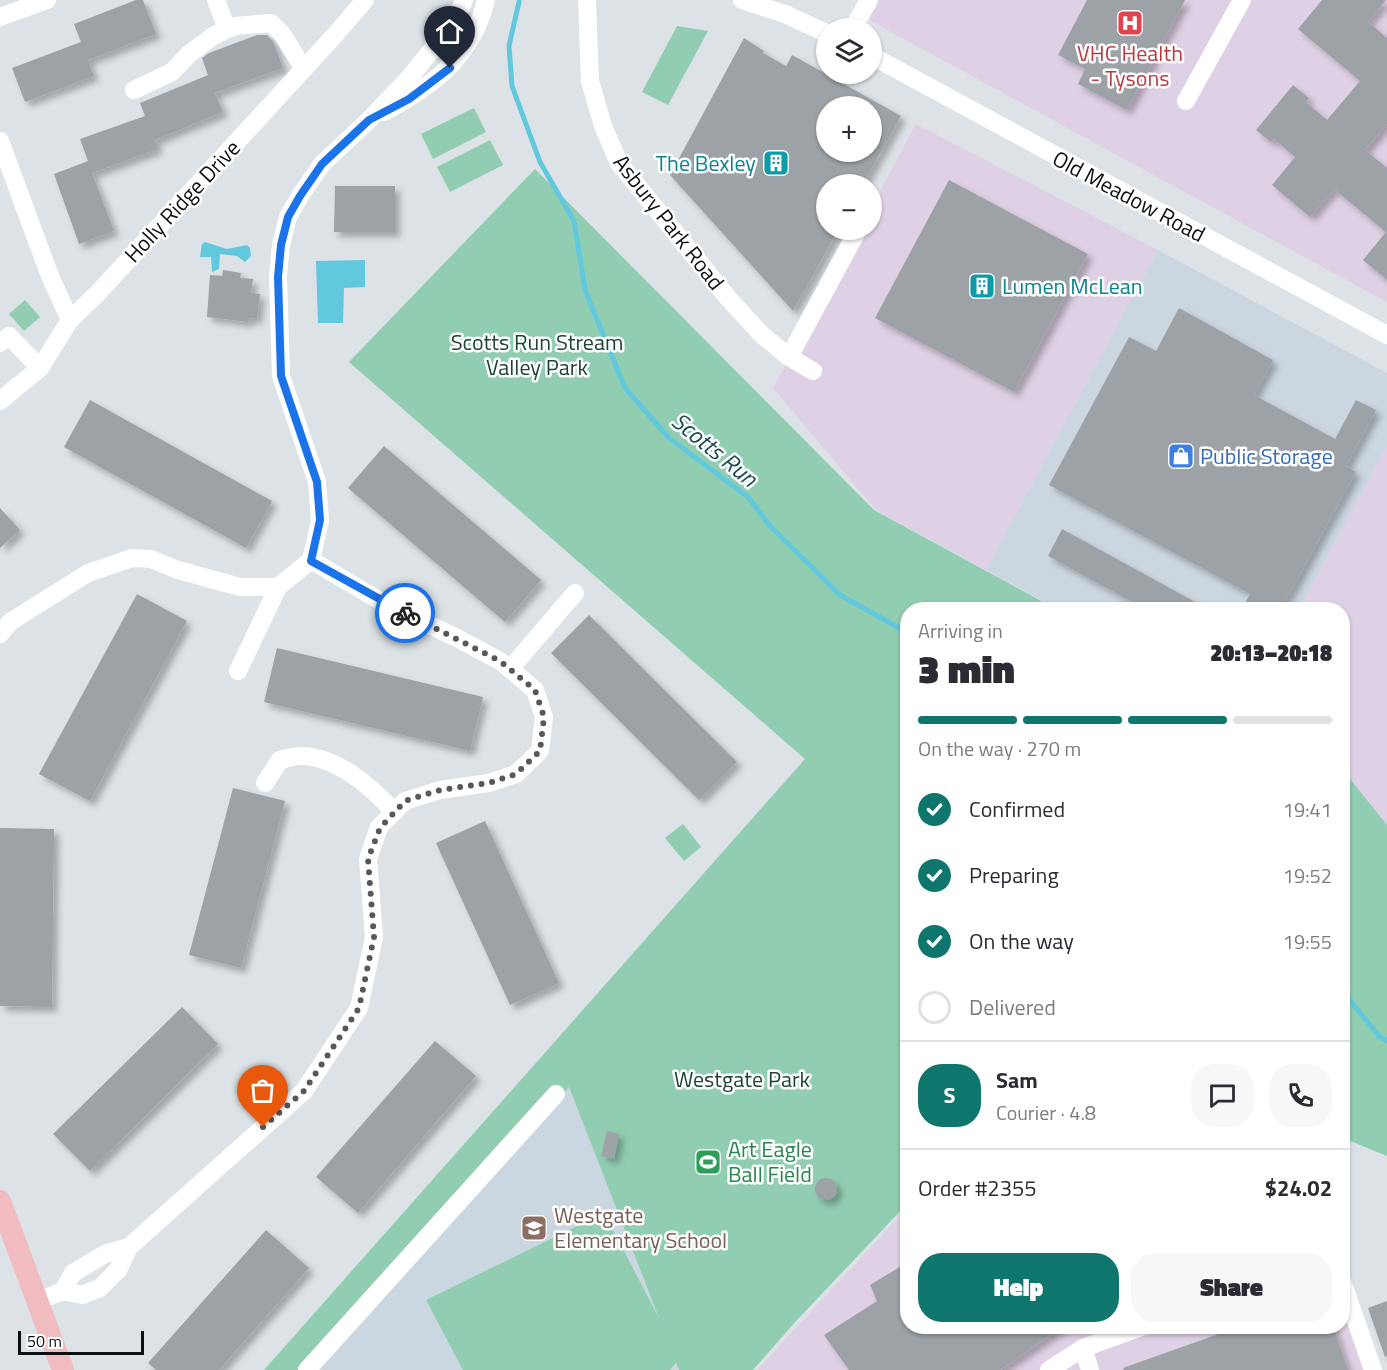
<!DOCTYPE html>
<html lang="en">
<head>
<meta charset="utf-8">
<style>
	body { margin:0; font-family:"Titillium Web",sans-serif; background:#f7f7f7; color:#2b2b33; height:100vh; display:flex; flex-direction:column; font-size:22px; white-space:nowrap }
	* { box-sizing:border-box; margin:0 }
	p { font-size:20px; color:#7c7c81 }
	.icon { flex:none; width:33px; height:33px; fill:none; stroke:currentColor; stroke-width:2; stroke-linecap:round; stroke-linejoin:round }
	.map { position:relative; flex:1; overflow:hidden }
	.panel { position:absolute; left:900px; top:602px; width:450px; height:732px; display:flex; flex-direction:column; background:#fff; border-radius:24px; box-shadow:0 2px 4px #0004 }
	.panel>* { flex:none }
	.controls { position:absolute; left:816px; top:18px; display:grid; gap:12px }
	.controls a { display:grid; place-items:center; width:66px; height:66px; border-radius:50%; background:#fff; box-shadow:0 2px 4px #0004; font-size:30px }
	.scale { position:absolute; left:18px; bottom:15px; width:126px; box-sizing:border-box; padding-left:6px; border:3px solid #0d0f11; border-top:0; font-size:16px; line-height:21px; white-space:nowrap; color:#0d0f11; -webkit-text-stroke:4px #fff; paint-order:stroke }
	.pin { position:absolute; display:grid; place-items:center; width:51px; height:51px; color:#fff; margin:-62px -26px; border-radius:50% 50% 50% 0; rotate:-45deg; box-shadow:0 0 6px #0007 }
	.pin .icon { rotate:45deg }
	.courier { position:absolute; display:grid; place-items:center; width:60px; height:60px; margin:-30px; border:4px solid #1a73e8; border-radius:50%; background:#fff; color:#222; box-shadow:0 2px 8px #0007 }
	.summary em { font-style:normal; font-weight:800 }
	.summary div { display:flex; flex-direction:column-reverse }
	.summary { display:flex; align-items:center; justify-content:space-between; height:102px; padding:0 18px }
	h1 { font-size:39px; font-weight:800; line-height:45px }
	.bar { display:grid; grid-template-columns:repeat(4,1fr); gap:9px 6px; align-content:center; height:72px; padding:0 18px }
	.bar i { height:8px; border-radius:4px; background:#e1e1e2 }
	.bar .on { background:#0f766e }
	.bar p { grid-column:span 4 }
	.line { display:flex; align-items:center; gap:15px; padding:0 18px; border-top:2px solid #e1e1e2 }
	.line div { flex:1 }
	.round { display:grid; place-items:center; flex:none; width:63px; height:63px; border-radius:24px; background:#f7f7f7 }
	ol { padding:0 18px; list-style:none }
	li { display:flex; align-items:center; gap:18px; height:66px }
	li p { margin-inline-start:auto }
	li .icon { padding:6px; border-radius:50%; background:#0f766e; color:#fff; stroke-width:4 }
	li:last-child { color:#7c7c81 }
	li i { width:33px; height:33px; border:3px solid #e1e1e2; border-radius:50% }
	.cta { display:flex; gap:12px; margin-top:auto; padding:12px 18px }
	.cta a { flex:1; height:69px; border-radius:24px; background:#0f766e; color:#fff; font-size:24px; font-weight:800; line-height:69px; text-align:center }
	.cta a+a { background:#f7f7f7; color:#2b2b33 }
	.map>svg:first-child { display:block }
</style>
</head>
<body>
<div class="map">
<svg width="1387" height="1370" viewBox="0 0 1387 1370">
	<defs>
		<filter id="shadow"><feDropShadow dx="5" dy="5" stdDeviation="3" flood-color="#0004"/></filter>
	</defs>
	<rect width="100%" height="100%" fill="#dce2e6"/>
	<g fill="#dfd1e5">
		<polygon points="866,0 1387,0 1387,302 858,14"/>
		<polygon points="916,124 1158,250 986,570 876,510 773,388 859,230 872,230 872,206"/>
		<polygon points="1387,446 1387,856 1343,814 1342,609 1299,609"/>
		<polygon points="907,1208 908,1326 1342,1326 1343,1270 1374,1370 757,1370"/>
	</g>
	<g fill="#cad6e0">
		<polygon points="1158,250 1387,373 1387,446 1299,609 1058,609 986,570"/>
		<polygon points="569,1087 679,1370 318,1370"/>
	</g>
	<g fill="#91cdb1">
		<polygon points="677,26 708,31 668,105 642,92"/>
		<polygon points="474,108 486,132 433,159 421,134"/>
		<polygon points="490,140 503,165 450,192 437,167"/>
		<polygon points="535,169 874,510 1056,609 908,609 907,1204 797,1320 753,1370 679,1370 676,1363 670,1370 463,1370 426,1300 604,1213 659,1318 569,1087 318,1370 264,1370 805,759 349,362"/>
		<polygon points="25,300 40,317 24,331 9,314"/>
		<polygon points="1342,769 1387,825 1387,1156 1343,1138"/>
		<polygon points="683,824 701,847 684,861 665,838"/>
	</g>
	<g fill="#62c8dd">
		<polygon points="205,242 227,249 247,245 250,248 251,256 245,262 237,256 220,254 219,269 212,272 211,257 200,257 202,244"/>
		<polygon points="365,260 365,287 344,288 343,323 318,323 316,261"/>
	</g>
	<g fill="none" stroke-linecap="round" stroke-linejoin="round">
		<g stroke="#62c8dd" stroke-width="5">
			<polyline points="519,2 509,46 512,86 540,162 574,221 585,290 625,388 669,438 748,497 770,526 840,595 908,633"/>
			<polyline points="1342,991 1379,1036 1387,1041"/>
		</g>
	</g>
	<g fill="#9da2a6" fill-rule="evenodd" filter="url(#shadow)">
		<polygon points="136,0 143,0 156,34 88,60 94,76 25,102 12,68 81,42 74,24"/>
		<polygon points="1087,0 1185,0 1127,110 1078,84 1085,69 1058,55"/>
		<polygon points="1322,0 1386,0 1368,22 1387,38 1387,124 1365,150 1387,168 1387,280 1363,260 1386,232 1334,189 1310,217 1272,185 1295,157 1274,139 1271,142 1256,130 1293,85 1309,98 1306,102 1327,120 1360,81 1298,29"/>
		<polygon points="257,35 267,35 273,41 283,68 215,93 223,112 155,140 158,149 92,173 114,231 79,244 54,174 88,161 80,139 145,116 140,103 208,75 202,58 209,53"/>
		<path d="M744,38L764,51L763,53L786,66L792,55L901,116L863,184H826V230H838L793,311L670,175ZM826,106H872V152H826Z"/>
		<polygon points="949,180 1088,254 1014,392 875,318"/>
		<polygon points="335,186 395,186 395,232 334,232"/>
		<polygon points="223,270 241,273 240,278 253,279 251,293 260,294 257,319 249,318 248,322 207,317 210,275 222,276"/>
		<polygon points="1179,308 1273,360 1254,395 1335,439 1356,400 1376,410 1346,466 1356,472 1281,609 1242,609 1250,594 1049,485 1129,337 1156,351"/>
		<polygon points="90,400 272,501 246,548 64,447"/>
		<polygon points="384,446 541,580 505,622 348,488"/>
		<polygon points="0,508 20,530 0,548"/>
		<polygon points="1062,529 1208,609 1145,609 1048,556"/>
		<polygon points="137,594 187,621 90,801 39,774"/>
		<polygon points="589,615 737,762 699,800 551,653"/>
		<polygon points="277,648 483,697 470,751 264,702"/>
		<polygon points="233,788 285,801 241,968 189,955"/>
		<polygon points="485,821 559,983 510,1005 436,843"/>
		<polygon points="0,828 54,829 52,1007 0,1006"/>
		<polygon points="182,1007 218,1044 90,1171 53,1134"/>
		<polygon points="435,1041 476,1076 358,1213 316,1177"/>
		<polygon points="607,1131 619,1134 614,1159 601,1156"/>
		<circle cx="826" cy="1189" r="11"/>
		<polygon points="266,1230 309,1268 219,1370 156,1370 148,1363"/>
		<polygon points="908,1262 908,1326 1064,1326 1000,1370 849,1370 824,1335 877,1301 870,1285"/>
		<polygon points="1387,1301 1387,1356 1385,1357 1368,1308"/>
		<polygon points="1241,1326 1333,1326 1348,1370 1124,1370 1123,1368"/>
	</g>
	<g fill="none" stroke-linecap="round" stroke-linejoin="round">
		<g stroke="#fff" stroke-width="18">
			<polyline points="216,0 227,29"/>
			<polyline points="587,0 590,81 603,126 619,163 728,298 762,335 789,357 813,371"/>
			<polyline points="742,0 785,14 826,33"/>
			<polyline points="0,17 47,0"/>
			<polyline points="853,28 869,0"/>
			<polyline points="872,56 1387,335"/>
			<polyline points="134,90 172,72 189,54 213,36 234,26 271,23 282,34 304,69"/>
			<polyline points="1186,101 1242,0"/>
			<path d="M384,112C433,86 472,57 486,0"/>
			<polyline points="0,141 50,276 70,320"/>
			<polyline points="0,343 9,336 40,368"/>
			<polyline points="789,357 858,230"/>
			<polyline points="0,401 40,368 70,320 97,294 334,36 365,0"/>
			<polyline points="0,634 10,622 88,573 132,558 151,559 178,570 240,587 278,587 311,560 320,521 317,482 281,376 278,277 281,245 288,217 300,196 322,164 369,120 409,78 456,20 464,0"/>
			<polyline points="510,669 575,593"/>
			<polyline points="238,671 278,587"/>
			<path d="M265,783L280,760C286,759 293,756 299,756C335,755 372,787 394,812"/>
			<polyline points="1342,1281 1373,1370"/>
			<polyline points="63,1291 73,1273 105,1254 129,1247"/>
			<polyline points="38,1301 63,1291 82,1295 100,1288 118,1270 129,1247 304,1091 359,1008 374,937 368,859 379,827 405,801 440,790 489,783 516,774 540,751 544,717 535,690 510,669 500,661 457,638 387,605 311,560"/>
			<polyline points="1083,1348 1090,1370"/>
			<polyline points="307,1370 556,1094"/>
			<polyline points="1049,1370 1083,1348 1144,1326"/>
		</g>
		<polyline stroke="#f1bcc0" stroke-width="22" points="0,1201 63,1370"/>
	</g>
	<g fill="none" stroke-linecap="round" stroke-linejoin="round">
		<polyline stroke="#55595c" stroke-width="6" stroke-dasharray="0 10.8" points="263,1127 304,1091 359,1008 374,937 368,859 380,828 405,801 440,790 489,783 516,774 540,751 544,717 535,690 500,661 405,613"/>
		<polyline stroke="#1a73e8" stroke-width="8" points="405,613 311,561 320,520 317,482 281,376 278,277 281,245 288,217 300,196 322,164 369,120 409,99 450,68"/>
	</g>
	<defs>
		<symbol id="hospital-square" viewBox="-11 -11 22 22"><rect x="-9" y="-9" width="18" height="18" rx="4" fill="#e0444e" stroke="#fff"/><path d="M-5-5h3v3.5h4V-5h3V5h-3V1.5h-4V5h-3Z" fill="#fff"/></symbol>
		<symbol id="building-square" viewBox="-11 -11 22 22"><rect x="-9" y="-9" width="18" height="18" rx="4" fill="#0f9aa8" stroke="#fff"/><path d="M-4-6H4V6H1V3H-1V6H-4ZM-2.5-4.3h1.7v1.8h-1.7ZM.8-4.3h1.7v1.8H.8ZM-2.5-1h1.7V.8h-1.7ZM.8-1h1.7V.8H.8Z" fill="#fff"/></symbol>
		<symbol id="shop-square" viewBox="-11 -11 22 22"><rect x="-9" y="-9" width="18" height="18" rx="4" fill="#3f7fe0" stroke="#fff"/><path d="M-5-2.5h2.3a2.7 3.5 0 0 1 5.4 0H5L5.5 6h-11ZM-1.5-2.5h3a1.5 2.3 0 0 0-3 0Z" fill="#fff"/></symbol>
		<symbol id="stadium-square" viewBox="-11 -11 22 22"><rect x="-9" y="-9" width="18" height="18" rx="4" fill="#2e9e5b" stroke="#fff"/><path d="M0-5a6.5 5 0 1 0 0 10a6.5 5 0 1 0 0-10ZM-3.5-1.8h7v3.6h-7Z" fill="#fff"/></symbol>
		<symbol id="school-square" viewBox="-11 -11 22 22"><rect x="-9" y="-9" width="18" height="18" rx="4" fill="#8d6e63" stroke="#fff"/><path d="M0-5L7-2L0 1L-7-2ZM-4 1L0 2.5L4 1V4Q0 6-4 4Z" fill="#fff"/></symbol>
	</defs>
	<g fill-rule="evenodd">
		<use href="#hospital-square" x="1115" y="8" width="30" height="30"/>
		<use href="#building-square" x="761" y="148" width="30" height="30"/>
		<use href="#building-square" x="967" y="271" width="30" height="30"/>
		<use href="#shop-square" x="1166" y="441" width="30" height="30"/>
		<use href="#stadium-square" x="693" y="1147" width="30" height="30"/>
		<use href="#school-square" x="519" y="1213" width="30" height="30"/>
	</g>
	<g text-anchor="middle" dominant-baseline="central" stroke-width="5" stroke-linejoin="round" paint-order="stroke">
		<g font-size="22" fill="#be3a42" stroke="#fff">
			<text x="1130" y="53">VHC Health<tspan x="1130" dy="25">- Tysons</tspan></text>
		</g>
		<g font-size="22" fill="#0d838f" stroke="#fff" text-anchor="end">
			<text x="756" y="163">The Bexley</text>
			<text x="1002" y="286" text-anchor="start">Lumen McLean</text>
		</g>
		<g font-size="22" fill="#0d0f11" stroke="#fff">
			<text transform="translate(1129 196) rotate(28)">Old Meadow Road</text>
			<text transform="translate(182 201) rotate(-47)">Holly Ridge Drive</text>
			<text transform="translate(669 222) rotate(52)">Asbury Park Road</text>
		</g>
		<g font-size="22" fill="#1e4434" stroke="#fff">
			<text x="537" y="342">Scotts Run Stream<tspan x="537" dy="25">Valley Park</tspan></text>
			<text x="742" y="1079">Westgate Park</text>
		</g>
		<g font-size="22" fill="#366cbe" stroke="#fff" text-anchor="start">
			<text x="1200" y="456">Public Storage</text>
		</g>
		<g font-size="22" fill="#27864d" stroke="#fff" text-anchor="start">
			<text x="728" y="1149">Art Eagle<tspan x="728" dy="25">Ball Field</tspan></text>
		</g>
		<g font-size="22" fill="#785e54" stroke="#fff" text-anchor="start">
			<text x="554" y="1215">Westgate<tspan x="554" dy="25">Elementary School</tspan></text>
		</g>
		<g font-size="24" font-style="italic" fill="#1c4a53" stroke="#fff">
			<text transform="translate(715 449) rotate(39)">Scotts Run</text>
		</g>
	</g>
</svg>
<div class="controls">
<a><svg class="icon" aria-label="layers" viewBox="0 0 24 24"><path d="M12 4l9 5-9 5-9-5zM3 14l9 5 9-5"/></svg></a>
<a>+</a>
<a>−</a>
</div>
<div class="scale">50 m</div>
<div class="pin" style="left:263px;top:1127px;background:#ea580c"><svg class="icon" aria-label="bag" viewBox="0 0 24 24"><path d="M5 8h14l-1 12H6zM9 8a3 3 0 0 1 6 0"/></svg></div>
<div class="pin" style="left:450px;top:68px;background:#1f2937"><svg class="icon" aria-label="home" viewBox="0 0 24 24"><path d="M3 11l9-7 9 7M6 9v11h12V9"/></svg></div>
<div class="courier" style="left:405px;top:613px"><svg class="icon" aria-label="bike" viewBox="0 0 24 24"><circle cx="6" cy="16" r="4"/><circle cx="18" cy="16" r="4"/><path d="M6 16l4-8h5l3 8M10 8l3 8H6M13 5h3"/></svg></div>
<section class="panel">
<div class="summary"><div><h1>3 min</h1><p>Arriving in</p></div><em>20:13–20:18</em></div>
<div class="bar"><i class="on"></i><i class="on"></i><i class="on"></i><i></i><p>On the way · 270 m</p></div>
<ol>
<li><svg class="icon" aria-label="check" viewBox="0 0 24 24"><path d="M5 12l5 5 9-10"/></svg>Confirmed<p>19:41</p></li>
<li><svg class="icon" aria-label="check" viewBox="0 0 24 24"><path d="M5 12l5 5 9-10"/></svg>Preparing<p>19:52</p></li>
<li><svg class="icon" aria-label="check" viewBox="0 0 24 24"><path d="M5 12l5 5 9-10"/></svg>On the way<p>19:55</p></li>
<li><i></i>Delivered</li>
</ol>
<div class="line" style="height:108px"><b class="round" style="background:#0f766e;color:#fff">S</b><div><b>Sam</b><p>Courier · 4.8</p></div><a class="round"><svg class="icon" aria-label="chat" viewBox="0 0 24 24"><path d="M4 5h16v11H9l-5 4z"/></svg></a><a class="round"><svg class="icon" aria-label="phone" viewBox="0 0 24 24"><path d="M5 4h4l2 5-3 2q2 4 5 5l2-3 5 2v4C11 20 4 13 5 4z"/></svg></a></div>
<div class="line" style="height:78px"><div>Order #2355</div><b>$24.02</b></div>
<div class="cta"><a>Help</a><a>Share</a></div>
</section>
</div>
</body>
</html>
